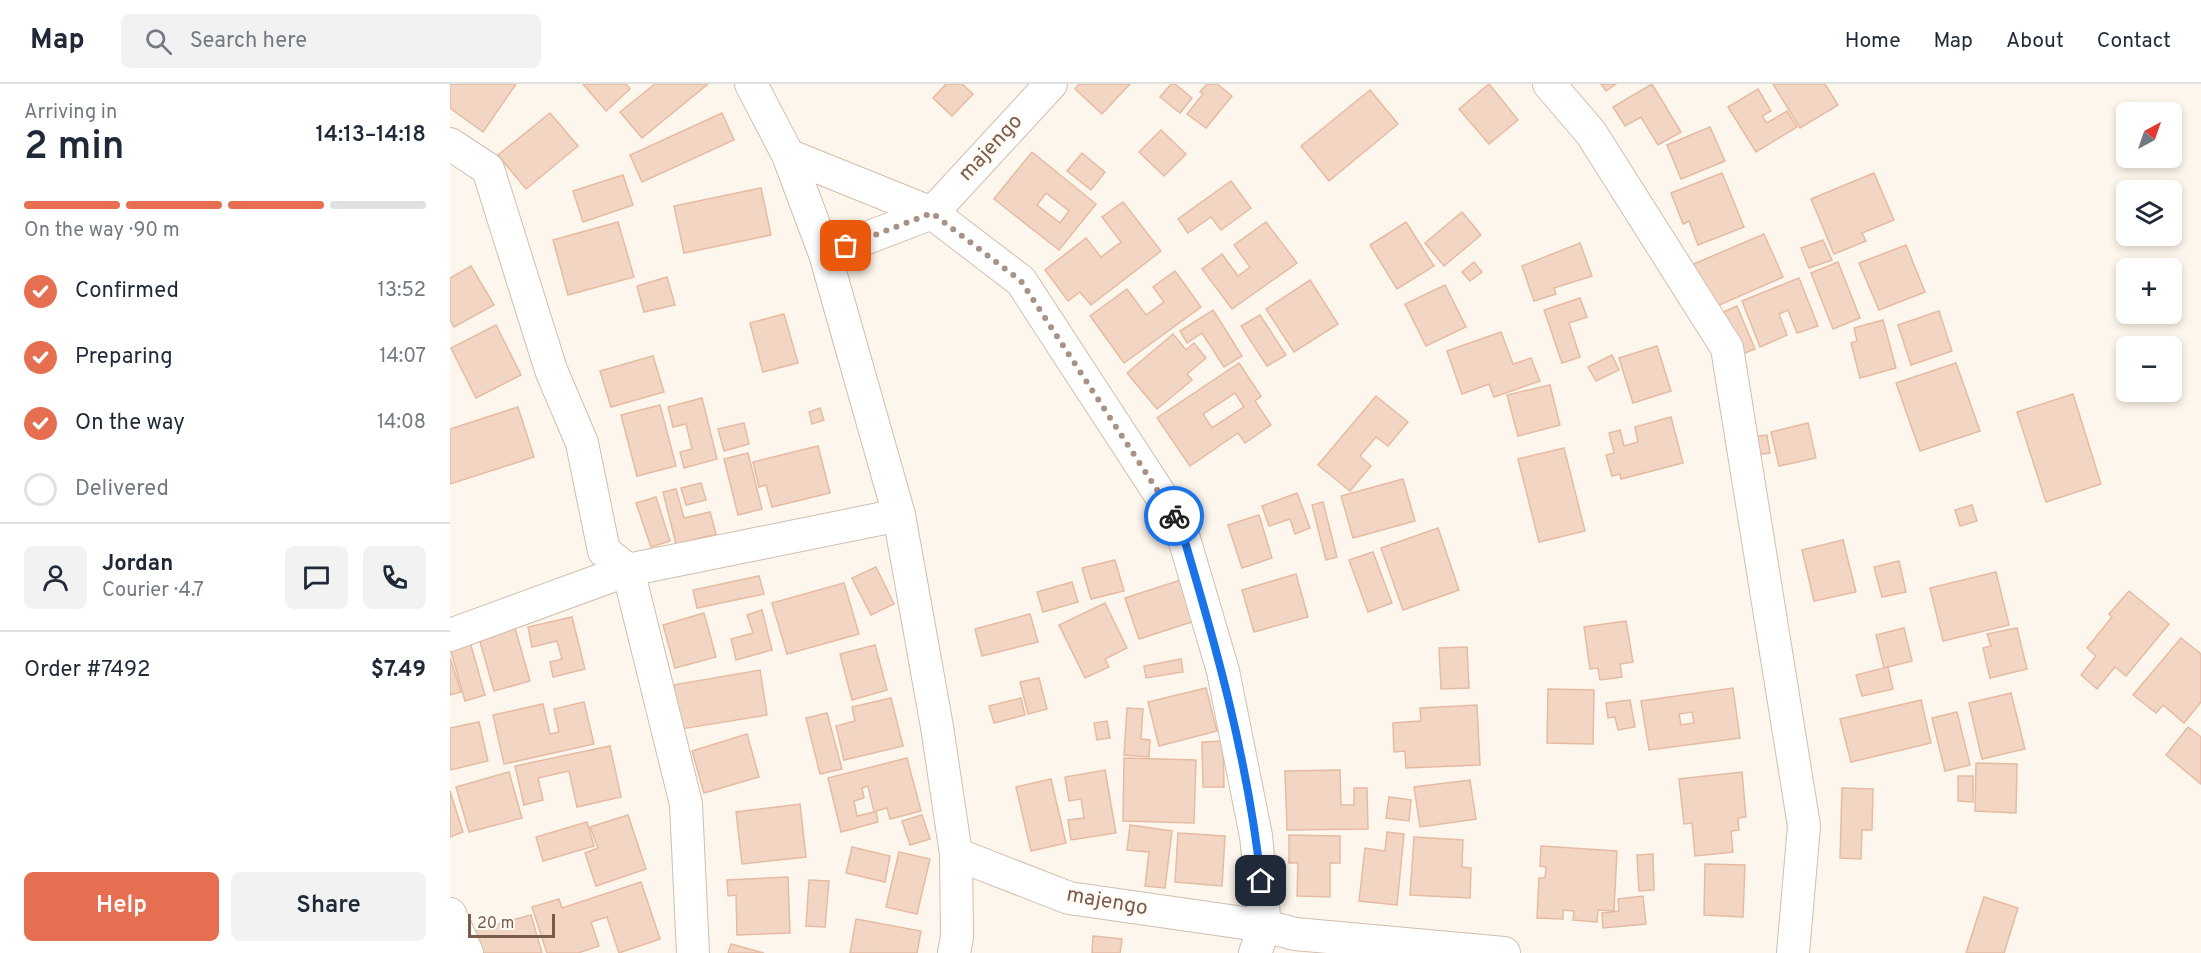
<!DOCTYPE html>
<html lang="en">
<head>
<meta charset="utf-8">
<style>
	body { margin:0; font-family:Overpass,sans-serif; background:#f2f2f3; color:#1f2937; height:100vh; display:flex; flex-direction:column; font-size:22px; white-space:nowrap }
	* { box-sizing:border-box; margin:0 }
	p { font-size:20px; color:#747a83 }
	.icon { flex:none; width:33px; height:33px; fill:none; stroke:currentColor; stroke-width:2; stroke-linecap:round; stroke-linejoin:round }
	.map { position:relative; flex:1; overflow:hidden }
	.panel { display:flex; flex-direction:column; background:#fff; width:450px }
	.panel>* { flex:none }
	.needle { width:39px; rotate:40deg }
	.fabs { position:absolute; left:1666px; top:18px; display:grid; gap:12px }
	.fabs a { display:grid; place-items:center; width:66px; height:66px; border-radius:9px; background:#fff; box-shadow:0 3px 9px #0003; font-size:30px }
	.scale { position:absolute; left:18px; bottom:15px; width:87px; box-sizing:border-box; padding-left:6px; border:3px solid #7a5c4d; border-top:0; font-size:16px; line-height:21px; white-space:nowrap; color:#7a5c4d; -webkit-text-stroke:4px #fffaf3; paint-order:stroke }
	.pin { position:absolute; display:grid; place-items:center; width:51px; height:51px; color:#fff; margin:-26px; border-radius:12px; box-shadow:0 3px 9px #0006 }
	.courier { position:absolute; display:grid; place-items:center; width:60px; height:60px; margin:-30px; border:4px solid #1a73e8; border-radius:50%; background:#fff; color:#222; box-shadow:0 2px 8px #0007 }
	.summary em { font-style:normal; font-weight:600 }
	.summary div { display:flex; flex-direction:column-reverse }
	.summary { display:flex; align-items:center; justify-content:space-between; height:102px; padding:0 24px }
	h1 { font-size:39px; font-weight:600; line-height:45px }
	.bar { display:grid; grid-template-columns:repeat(4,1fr); gap:9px 6px; align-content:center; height:72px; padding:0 24px }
	.bar i { height:8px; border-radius:4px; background:#e0e1e3 }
	.bar .on { background:#e76f51 }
	.bar p { grid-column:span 4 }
	.line { display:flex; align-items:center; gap:15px; padding:0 24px; border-top:2px solid #e0e1e3 }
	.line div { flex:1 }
	.round { display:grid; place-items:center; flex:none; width:63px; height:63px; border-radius:9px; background:#f2f2f3 }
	ol { padding:0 24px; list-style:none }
	li { display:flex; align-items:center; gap:18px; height:66px }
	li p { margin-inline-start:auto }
	li .icon { padding:6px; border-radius:50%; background:#e76f51; color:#fff; stroke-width:4 }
	li:last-child { color:#747a83 }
	li i { width:33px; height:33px; border:3px solid #e0e1e3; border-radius:50% }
	.cta { display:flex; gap:12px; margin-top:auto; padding:12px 24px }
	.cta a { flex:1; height:69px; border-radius:9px; background:#e76f51; color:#fff; font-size:24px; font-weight:600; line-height:69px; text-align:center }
	.cta a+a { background:#f2f2f3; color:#1f2937 }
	header { display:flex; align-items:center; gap:36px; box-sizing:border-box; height:84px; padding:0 30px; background:#fff; border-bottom:2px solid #e0e1e3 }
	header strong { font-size:28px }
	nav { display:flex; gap:33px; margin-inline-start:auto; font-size:21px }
	.search { width:420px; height:54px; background:#f2f2f3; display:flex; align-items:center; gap:15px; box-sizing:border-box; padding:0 21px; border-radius:9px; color:#747a83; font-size:22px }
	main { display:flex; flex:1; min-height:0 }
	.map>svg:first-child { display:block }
</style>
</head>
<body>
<header>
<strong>Map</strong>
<div class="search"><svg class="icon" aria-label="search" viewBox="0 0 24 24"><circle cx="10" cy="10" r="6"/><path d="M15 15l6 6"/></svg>Search here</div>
<nav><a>Home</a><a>Map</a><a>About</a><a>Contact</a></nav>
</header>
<main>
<section class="panel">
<div class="summary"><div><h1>2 min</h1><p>Arriving in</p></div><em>14:13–14:18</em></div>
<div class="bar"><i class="on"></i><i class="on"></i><i class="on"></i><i></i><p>On the way · 90 m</p></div>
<ol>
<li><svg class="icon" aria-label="check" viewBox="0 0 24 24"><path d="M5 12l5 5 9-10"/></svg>Confirmed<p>13:52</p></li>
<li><svg class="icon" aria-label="check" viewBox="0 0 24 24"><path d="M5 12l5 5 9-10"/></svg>Preparing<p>14:07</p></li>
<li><svg class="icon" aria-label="check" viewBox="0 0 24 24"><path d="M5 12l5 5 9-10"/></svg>On the way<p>14:08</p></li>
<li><i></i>Delivered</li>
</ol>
<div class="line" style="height:108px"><a class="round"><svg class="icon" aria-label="person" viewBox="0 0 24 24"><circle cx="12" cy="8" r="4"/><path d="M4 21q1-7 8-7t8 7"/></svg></a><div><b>Jordan</b><p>Courier · 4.7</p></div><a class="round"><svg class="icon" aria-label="chat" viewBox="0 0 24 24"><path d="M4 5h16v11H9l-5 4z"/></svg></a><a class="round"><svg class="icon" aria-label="phone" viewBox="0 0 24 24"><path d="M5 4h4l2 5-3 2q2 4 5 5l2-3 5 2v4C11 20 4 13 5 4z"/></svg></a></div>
<div class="line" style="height:78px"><div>Order #7492</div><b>$7.49</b></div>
<div class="cta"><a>Help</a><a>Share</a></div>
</section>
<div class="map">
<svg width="1751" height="869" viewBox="0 0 1751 869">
	<rect width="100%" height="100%" fill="#fdf6ec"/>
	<g fill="#f3d5c3" stroke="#e6bba3" stroke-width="1.5" fill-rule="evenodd">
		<polygon points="0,0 66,0 33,48 0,24"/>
		<polygon points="133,0 176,0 180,5 156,27"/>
		<polygon points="205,0 258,0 192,54 170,28"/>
		<polygon points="496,0 512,0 523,10 502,32 483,14"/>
		<polygon points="629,0 680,0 652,30 625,5"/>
		<polygon points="721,0 725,0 742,14 730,29 710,13"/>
		<polygon points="757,0 767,0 782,12 756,44 737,30 753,10 750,8"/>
		<polygon points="1039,0 1068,36 1039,60 1009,25"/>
		<polygon points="1151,0 1166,0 1156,7"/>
		<polygon points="1202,0 1231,48 1208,61 1191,33 1175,42 1163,23"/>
		<polygon points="1323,0 1375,0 1388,21 1350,44"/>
		<polygon points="1308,5 1321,27 1312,32 1317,39 1337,27 1347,43 1306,68 1278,23"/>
		<polygon points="920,6 948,40 879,97 851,62"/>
		<polygon points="100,29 128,62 76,105 48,71"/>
		<polygon points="272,29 284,56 192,98 180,71"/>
		<polygon points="1260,43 1275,77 1231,95 1217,61"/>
		<polygon points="711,46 736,70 714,92 689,68"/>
		<path d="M582,68L646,120L609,166L544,115ZM596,109L619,127L610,139L587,121Z"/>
		<polygon points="632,69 655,88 641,106 617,87"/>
		<polygon points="1272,89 1294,143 1248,161 1239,137 1233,140 1221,109"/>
		<polygon points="1424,89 1444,136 1412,149 1416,157 1384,170 1361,115"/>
		<polygon points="173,91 183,121 133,138 123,107"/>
		<polygon points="781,97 801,124 771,146 761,133 738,149 728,135"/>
		<polygon points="311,104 321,151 234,169 224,122"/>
		<polygon points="673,118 711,167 641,221 630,208 618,217 595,186 636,154 651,173 671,158 652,133"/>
		<polygon points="1012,128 1031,151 994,182 975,159"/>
		<polygon points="168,138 184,193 118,211 103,156"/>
		<polygon points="816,138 847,179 782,225 752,185 772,170 788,192 800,183 784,161"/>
		<polygon points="956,138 984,182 947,205 920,161"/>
		<polygon points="1314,150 1333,193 1258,226 1239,182"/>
		<polygon points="1373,156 1382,176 1359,184 1351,164"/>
		<polygon points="1130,159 1142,192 1104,204 1106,210 1084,217 1072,182"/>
		<polygon points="1456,161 1475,208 1429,226 1409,179"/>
		<polygon points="1024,178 1032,188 1020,197 1012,188"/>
		<polygon points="1388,178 1410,234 1383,245 1361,189"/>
		<polygon points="21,182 44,221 4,243 0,236 0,194"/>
		<polygon points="725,187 751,223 674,279 640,232 677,205 696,231 714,218 703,203"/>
		<polygon points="217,193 225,221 194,228 187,202"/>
		<polygon points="1349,194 1368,242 1347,249 1338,226 1329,230 1337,251 1310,263 1292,217"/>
		<polygon points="860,196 888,240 844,268 816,225"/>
		<polygon points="995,201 1016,243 976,262 955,220"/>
		<polygon points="1130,214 1137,233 1119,239 1130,273 1112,279 1094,226"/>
		<polygon points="1287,222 1305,265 1287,272 1269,230"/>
		<polygon points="763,226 792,272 774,283 752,249 737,259 730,247"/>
		<polygon points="1489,227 1502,267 1461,281 1448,241"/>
		<polygon points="334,230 348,279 313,288 300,239"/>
		<polygon points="810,231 836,271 817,282 791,242"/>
		<polygon points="1433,236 1446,284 1410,294 1401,259 1407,257 1404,244"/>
		<polygon points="46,241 71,291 26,314 1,264"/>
		<polygon points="1051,248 1063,280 1081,274 1090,297 1044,313 1039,300 1012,310 997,267"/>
		<polygon points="723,250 736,266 744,259 756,274 737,290 742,296 707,325 677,289"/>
		<polygon points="1207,262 1221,307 1183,319 1169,274"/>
		<polygon points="1162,271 1169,286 1146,297 1138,283"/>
		<polygon points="203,272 214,308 161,323 150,287"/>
		<path d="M789,279L811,312L805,317L821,341L795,359L788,349L740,382L707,334ZM785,309L794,323L762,344L753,330Z"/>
		<polygon points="1506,279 1530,347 1470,367 1446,299"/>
		<polygon points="1100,301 1110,341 1068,352 1057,311"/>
		<polygon points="1623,310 1651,400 1596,418 1567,328"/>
		<polygon points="926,312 958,338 938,362 926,353 910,372 921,382 900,407 868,381"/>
		<polygon points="252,314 267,375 234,384 230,368 242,365 236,340 223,343 218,323"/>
		<polygon points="210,321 226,382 187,392 171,331"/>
		<polygon points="68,323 84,373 0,400 0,345"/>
		<polygon points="370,324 374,336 362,340 359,328"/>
		<polygon points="1221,333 1233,379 1171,395 1170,390 1162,392 1156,371 1164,369 1159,349 1170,346 1174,362 1188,358 1185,343"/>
		<polygon points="294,339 299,360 274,367 268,345"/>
		<polygon points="1358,339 1366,374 1329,382 1321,348"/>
		<polygon points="1317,351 1320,369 1305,371 1302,353"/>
		<polygon points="368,362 380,409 322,423 316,401 309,403 303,378"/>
		<polygon points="1114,364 1135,447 1089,458 1068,375"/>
		<polygon points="298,369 312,425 288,431 274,375"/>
		<polygon points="953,395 965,437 903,454 891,412"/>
		<polygon points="251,399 256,416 236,421 231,404"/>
		<polygon points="226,405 234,434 260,428 266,450 226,460 213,408"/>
		<polygon points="847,409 860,444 845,450 840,435 819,442 812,422"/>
		<polygon points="206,413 220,457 201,463 186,419"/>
		<polygon points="873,418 887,473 876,476 862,421"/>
		<polygon points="1522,421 1527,437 1510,442 1505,426"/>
		<polygon points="809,431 822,474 792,484 778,441"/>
		<polygon points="988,444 1009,506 953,526 931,464"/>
		<polygon points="1393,456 1406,508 1364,517 1352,466"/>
		<polygon points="923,468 942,519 918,528 899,476"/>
		<polygon points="665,476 674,507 641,515 632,484"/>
		<polygon points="1449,477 1456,508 1432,513 1424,483"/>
		<polygon points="426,483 444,520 421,531 402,494"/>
		<polygon points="1546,488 1559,541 1493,557 1480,504"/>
		<polygon points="846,490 858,533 804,548 792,506"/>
		<polygon points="309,492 314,510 247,524 243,506"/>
		<polygon points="734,495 748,536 689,555 675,514"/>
		<polygon points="622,498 628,518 593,528 587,508"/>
		<polygon points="394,499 409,550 337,570 322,519"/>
		<polygon points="1679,507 1719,540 1676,592 1665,583 1647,605 1631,591 1646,572 1637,564 1662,533 1659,530"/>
		<polygon points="655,519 677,564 655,575 659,583 635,594 609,541"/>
		<polygon points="312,526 322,566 286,576 281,555 303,549 297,531"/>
		<polygon points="254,529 266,573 225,584 213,541"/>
		<polygon points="580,530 588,558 532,572 525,545"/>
		<polygon points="122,533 135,585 103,593 100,578 112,575 107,557 82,563 78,543"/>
		<polygon points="1176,537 1183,578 1170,580 1172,593 1150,596 1148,584 1140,585 1134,543"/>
		<polygon points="65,544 80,597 44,607 29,554"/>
		<polygon points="1454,544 1462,577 1434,584 1426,551"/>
		<polygon points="1567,544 1577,585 1540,594 1533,564 1541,562 1537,550"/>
		<polygon points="1731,554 1751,570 1751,618 1734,639 1713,621 1706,629 1683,611"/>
		<polygon points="20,558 35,611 15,617 0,564"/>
		<polygon points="425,561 437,606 402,616 390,570"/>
		<polygon points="1017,563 1019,604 991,605 989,564"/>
		<polygon points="0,574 11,608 0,611"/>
		<polygon points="731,575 733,588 696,594 694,582"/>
		<polygon points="1438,583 1443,605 1412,612 1406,591"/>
		<polygon points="310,586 317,631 231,645 223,601"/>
		<polygon points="589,594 597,625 578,630 570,598"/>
		<polygon points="756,604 767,647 709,662 698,618"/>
		<path d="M1283,604L1290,654L1199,666L1191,617ZM1242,628L1244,639L1231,641L1229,630Z"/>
		<polygon points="1098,605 1144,606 1143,660 1097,659"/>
		<polygon points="1561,609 1575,665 1532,675 1519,619"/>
		<polygon points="441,614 453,662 394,676 386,642 405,637 402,623"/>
		<polygon points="571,614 575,631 544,639 539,622"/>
		<polygon points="1180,616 1185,643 1168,646 1165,633 1158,634 1156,619"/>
		<polygon points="1471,616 1481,659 1401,678 1390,635"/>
		<polygon points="134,618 144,660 54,680 43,631 93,620 100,650 109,648 104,625"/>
		<polygon points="1027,621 1030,681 956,684 955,667 944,668 943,639 971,637 970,624"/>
		<polygon points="677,624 693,625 691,655 700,656 699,673 674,671"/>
		<polygon points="1507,628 1520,681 1495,687 1482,634"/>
		<polygon points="377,629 392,685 370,690 356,634"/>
		<polygon points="657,637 660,654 647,656 644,639"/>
		<polygon points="29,638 38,677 0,686 0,644"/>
		<polygon points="1738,643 1751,653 1751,700 1716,671"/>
		<polygon points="297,650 309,693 254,709 242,667"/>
		<polygon points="773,657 774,703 753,703 752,658"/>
		<polygon points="160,662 171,713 127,723 119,687 88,694 93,716 74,721 65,682"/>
		<path d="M457,674L471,727L440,735L437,724L426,727L428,738L391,748L378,694ZM418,702L424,728L407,732L404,717L414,714L412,704Z"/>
		<polygon points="674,674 746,676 744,739 673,737"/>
		<polygon points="1526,679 1567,680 1566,729 1525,727"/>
		<polygon points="655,686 666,749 621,756 618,736 634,734 631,715 619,717 615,693"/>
		<polygon points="890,686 891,721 904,721 904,704 917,704 918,745 837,746 835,687"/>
		<polygon points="59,688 72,734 19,748 6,703"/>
		<polygon points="1292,688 1296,733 1288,734 1289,746 1281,747 1283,768 1245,772 1242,739 1234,740 1229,695"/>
		<polygon points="1508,692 1523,692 1523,718 1508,717"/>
		<polygon points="601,695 616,759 581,767 566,703"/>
		<polygon points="1020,696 1026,735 970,743 964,703"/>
		<polygon points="1392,704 1423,705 1422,746 1412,746 1411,775 1390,774"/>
		<polygon points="0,707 13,748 0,753"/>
		<polygon points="939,713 961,716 959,737 936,734"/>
		<polygon points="350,720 356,773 292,780 286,728"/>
		<polygon points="178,731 196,785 146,802 135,769 148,764 140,743"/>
		<polygon points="472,731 480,755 460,761 452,737"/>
		<polygon points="137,738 144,762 93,777 86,753"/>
		<polygon points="680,741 722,747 715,804 695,802 699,768 677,766"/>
		<polygon points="937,748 954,750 947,821 909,817 915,764 935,767"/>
		<polygon points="728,749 775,752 772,802 725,798"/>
		<polygon points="839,751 890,752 890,779 880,779 880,813 847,812 848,779 839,779"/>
		<polygon points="964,753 1013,756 1012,783 1021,784 1020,814 960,811"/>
		<polygon points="1091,762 1167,767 1164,827 1148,826 1147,838 1123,836 1124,827 1113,826 1113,835 1087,834 1089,794 1095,794 1096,783 1090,782"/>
		<polygon points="402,763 440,772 435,798 396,789"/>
		<polygon points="449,768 480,775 467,830 436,823"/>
		<polygon points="1203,770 1204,806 1189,807 1187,771"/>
		<polygon points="1255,780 1295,781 1293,833 1254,831"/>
		<polygon points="338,793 340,849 287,851 286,811 278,812 277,796"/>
		<polygon points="359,796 379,797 375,843 356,842"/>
		<polygon points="191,798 210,855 169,869 157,833 141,838 149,862 128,869 97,869 82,823 109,815 112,824"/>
		<polygon points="1193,812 1196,840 1153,844 1152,829 1169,827 1168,815"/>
		<polygon points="1534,813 1568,824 1554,869 1516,869"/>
		<polygon points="81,831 92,869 30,869 23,847"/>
		<polygon points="406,835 471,847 467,869 400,869"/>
		<polygon points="643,852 672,855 670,869 642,869"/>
		<polygon points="281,860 314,869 278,869"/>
	</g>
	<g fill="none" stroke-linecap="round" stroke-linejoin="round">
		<defs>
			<g id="minor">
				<polyline points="301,0 338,71 375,170 449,431 487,643 506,770 507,853 504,869"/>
				<polyline points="1099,0 1141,49 1277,264 1354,742 1343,869"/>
				<polyline points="0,60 38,85 101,286 132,359 154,467 178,486 0,551"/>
				<polyline points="338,71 482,129 571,197 730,441 773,587 806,752 815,842 805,869"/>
				<polyline points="375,170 482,129 601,0"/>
				<polyline points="506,770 619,814 815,842 845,850 1054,869"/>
				<polyline points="0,830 17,869"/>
				<polyline points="243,869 236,720 178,486 449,431"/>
			</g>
		</defs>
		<use href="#minor" stroke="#d1beb0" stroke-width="34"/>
		<use href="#minor" stroke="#fff" stroke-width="32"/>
	</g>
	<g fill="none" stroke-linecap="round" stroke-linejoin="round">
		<polyline stroke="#a89285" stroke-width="6" stroke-dasharray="0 10.8" points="396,162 482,129 571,197 724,432"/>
		<path stroke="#1a73e8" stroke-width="8" d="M724,432L730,441C765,558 798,675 811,797"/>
	</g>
	<g text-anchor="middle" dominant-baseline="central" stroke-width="4.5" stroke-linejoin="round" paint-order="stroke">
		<g font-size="21" fill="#7a5c4d" stroke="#fffaf3">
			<text transform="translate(541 64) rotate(-47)">majengo</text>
			<text transform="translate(657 818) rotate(10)">majengo</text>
		</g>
	</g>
</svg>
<div class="fabs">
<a><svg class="needle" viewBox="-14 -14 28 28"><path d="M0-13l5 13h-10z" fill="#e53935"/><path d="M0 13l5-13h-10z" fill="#747a83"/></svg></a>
<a><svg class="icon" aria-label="layers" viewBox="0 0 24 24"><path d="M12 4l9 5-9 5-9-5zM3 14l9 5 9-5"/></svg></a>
<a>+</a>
<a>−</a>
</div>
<div class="scale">20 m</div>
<div class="pin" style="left:396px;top:162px;background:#ea580c"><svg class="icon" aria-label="bag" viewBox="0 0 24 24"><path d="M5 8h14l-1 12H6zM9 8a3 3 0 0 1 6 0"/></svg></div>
<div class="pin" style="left:811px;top:797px;background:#1f2937"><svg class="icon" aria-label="home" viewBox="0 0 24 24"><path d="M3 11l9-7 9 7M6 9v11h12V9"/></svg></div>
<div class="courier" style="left:724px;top:432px"><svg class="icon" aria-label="bike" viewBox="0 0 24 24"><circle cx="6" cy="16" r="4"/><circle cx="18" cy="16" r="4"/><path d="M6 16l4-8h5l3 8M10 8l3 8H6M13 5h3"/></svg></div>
</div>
</main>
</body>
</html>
